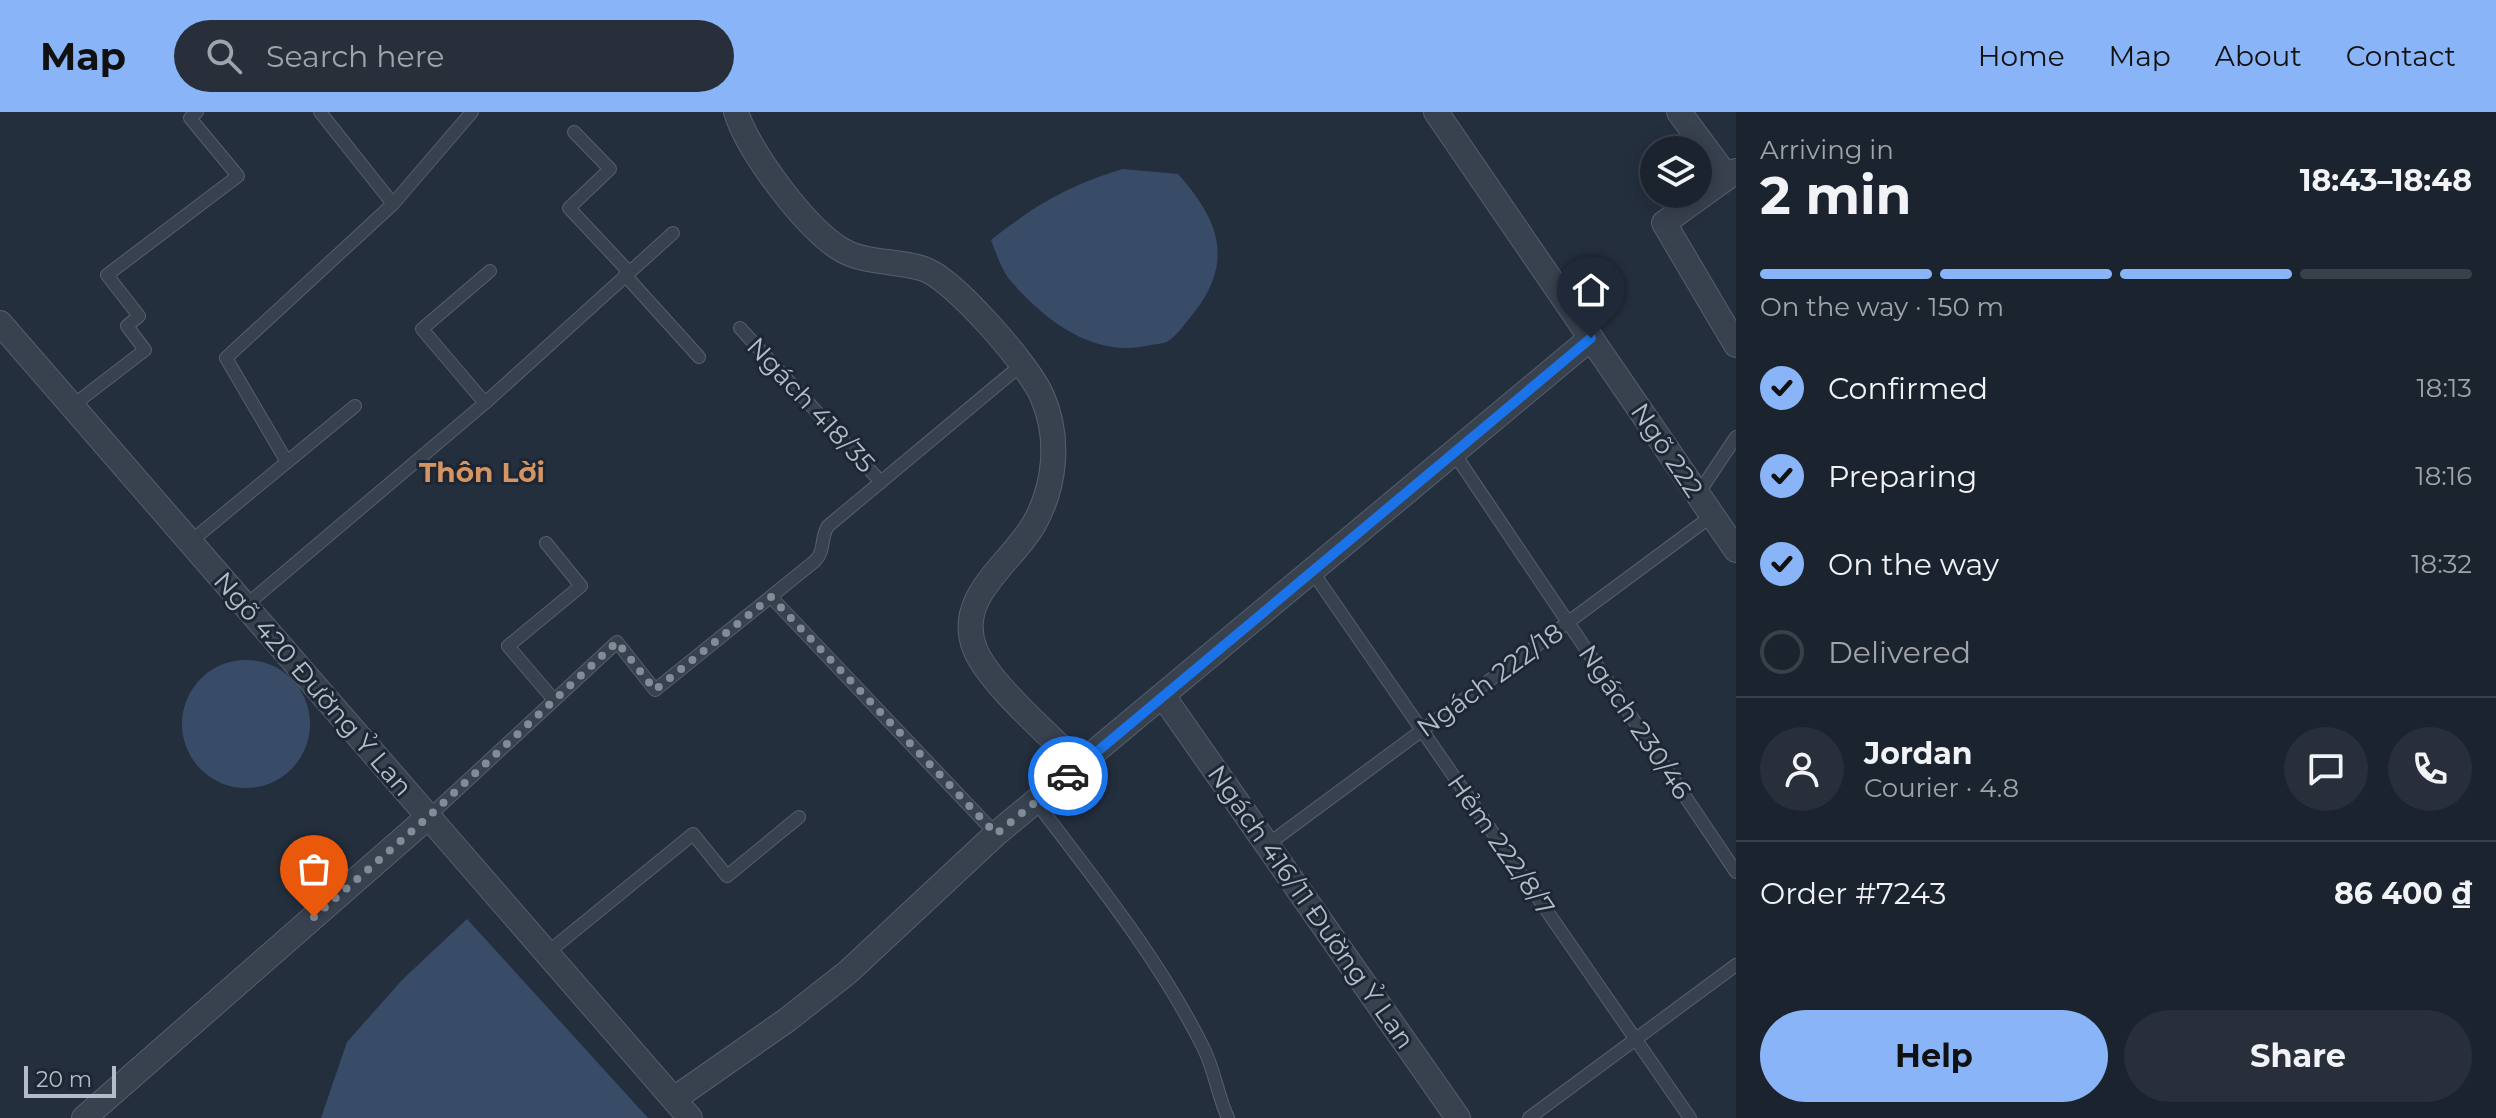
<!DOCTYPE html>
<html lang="en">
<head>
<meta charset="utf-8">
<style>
	body { margin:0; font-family:Montserrat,sans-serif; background:#282f3a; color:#f1f3f6; height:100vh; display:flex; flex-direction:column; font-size:30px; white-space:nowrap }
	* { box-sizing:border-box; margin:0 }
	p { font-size:26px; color:#a0a4aa }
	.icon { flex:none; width:44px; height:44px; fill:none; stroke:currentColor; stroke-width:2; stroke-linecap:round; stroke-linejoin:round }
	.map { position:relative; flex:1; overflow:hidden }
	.side { display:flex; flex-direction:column; background:#1b232e; width:760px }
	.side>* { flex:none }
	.fabs { position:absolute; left:1640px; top:24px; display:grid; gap:16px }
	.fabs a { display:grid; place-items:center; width:72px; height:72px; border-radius:50%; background:#1b232e; box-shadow:0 4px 20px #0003,0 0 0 2px #39404a; font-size:40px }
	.scale { position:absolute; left:24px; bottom:20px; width:92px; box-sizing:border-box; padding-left:8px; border:4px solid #b4bcc9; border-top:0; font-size:22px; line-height:28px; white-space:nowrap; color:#b4bcc9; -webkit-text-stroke:6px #1d2633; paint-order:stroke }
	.pin { position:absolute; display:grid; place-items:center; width:68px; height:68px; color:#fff; margin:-82px -34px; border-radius:50% 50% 50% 0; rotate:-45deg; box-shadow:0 0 8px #0007 }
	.pin .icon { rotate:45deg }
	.courier { position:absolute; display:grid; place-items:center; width:80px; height:80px; margin:-40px; border:6px solid #1a73e8; border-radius:50%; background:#fff; color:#222; box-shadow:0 2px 10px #0007 }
	.summary em { font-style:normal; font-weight:700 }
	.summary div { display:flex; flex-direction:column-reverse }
	.summary { display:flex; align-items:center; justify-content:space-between; height:136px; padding:0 24px }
	h1 { font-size:52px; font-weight:700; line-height:60px }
	.bar { display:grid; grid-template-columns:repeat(4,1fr); gap:12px 8px; align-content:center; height:96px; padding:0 24px }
	.bar i { height:10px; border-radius:6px; background:#39404a }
	.bar .active { background:#8ab4f8 }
	.bar p { grid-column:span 4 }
	.line { display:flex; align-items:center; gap:20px; padding:0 24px; border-top:2px solid #39404a }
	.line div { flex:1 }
	.round { display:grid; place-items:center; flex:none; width:84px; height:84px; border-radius:42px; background:#282f3a }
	ol { padding:0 24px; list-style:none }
	li { display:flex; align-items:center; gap:24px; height:88px }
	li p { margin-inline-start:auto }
	li .icon { padding:8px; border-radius:50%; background:#8ab4f8; color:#111; stroke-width:4 }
	li:last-child { color:#a0a4aa }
	li i { width:44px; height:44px; border:4px solid #39404a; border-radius:50% }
	.primary-button { display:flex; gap:16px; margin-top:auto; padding:16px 24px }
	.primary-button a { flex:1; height:92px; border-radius:48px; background:#8ab4f8; color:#111; font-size:32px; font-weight:700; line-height:92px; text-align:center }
	.primary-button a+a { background:#282f3a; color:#f1f3f6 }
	header { display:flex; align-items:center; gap:48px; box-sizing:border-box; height:112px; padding:0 40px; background:#8ab4f8; color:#111 }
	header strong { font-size:38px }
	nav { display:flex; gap:44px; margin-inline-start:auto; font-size:28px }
	.search { width:560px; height:72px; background:#282f3a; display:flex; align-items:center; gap:20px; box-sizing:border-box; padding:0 28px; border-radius:44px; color:#a0a4aa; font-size:30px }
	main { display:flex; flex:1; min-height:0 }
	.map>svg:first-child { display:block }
</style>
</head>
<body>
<header>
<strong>Map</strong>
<div class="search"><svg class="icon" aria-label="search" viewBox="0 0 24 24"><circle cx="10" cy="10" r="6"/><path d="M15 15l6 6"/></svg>Search here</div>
<nav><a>Home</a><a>Map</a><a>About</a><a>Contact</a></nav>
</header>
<main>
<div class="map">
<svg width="1736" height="1006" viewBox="0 0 1736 1006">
	<rect width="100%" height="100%" fill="#242f3e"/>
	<g fill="#394c67">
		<path d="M1123,57L1178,62C1219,108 1235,149 1193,202C1186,210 1177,224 1168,229C1164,232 1155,232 1150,233C1094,247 1044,208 1009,167C1001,156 996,141 991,128C1037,92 1067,74 1123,57Z"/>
		<circle cx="246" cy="612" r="64"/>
		<polygon points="467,807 648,1006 321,1006 347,930 403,867"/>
	</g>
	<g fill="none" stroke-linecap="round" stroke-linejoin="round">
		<defs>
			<g id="lane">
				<polyline points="320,0 393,92"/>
				<polyline points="574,20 610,57 569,96 629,160"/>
				<polyline points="625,163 699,245"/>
				<polyline points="740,216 881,370"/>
				<polyline points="485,291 422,217 490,159"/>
				<polyline points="72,294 145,238 127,214 139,204 107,163 238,64 190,6 197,0"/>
				<polyline points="1454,341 1736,760"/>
				<polyline points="287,350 355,294"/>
				<polyline points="1698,382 1736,325"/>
				<polyline points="190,430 287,350 226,246 393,92 472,0"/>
				<polyline points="546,431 581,474 508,534 554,588"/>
				<polyline points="1312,459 1690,1006"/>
				<polyline points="771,485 996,722"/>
				<polyline points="245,494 485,291 673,121"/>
				<path d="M1036,690C1096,769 1160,848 1204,937C1215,960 1218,984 1228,1006"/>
				<path d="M428,705L617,530L655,578L815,449C826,437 820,426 828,414L1020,254"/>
				<polyline points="1267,733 1713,403"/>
				<polyline points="547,841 693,722 727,764 799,705"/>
				<polyline points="1529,1006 1736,853"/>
			</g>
			<g id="street">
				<path d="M736,0C748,39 806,117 842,138C866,152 898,148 924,157C954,167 1030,255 1042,284C1060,325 1056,373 1034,412C1012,451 954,485 975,537C988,571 1053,626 1080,654"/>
				<polyline points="1436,0 1736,438"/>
				<polyline points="1679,0 1727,65"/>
				<polyline points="1736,59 1664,111 1736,233"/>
				<polyline points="0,211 690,1006"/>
				<polyline points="1163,584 1458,1006"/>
				<polyline points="674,987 787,908 848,860 996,722 1591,226"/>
				<polyline points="84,1006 428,705"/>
			</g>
		</defs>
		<use href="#lane" stroke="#565f6c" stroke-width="14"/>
		<use href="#street" stroke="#565f6c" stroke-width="26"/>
		<use href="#lane" stroke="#38414e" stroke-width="12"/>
		<use href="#street" stroke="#38414e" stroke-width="24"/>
	</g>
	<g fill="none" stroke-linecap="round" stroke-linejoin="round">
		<polyline stroke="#828b98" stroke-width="8" stroke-dasharray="0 14.4" points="314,805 428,705 617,530 655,578 771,485 996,722 1068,664"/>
		<polyline stroke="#1a73e8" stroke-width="10" points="1068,664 1591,226"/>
	</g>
	<g text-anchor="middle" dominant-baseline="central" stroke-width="6" stroke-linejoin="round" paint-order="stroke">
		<g font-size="26" fill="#b4bcc9" stroke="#1d2633">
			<text transform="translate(811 293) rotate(47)">Ngách 418/35</text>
			<text transform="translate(1667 338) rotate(56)">Ngõ 222</text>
			<text transform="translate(1490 568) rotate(-36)">Ngách 222/18</text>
			<text transform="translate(313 572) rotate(49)">Ngõ 420 Đường Ỷ Lan</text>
			<text transform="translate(1635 610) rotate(56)">Ngách 230/46</text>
			<text transform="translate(1501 733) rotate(55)">Hẻm 222/8/7</text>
			<text transform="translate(1311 795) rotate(55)">Ngách 416/11 Đường Ỷ Lan</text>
		</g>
		<g font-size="28" font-weight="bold" fill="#d59563" stroke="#1d2633">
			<text x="482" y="360">Thôn Lời</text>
		</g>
	</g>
</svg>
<div class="fabs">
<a><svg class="icon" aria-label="layers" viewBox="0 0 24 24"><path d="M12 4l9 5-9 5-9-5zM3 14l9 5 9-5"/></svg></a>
</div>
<div class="scale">20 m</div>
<div class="pin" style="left:314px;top:805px;background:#ea580c"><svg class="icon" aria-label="bag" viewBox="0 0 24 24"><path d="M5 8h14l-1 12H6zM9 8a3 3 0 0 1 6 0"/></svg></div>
<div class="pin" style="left:1591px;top:226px;background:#1f2937"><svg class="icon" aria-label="home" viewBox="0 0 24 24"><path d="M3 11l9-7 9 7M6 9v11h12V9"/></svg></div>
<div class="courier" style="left:1068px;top:664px"><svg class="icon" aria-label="car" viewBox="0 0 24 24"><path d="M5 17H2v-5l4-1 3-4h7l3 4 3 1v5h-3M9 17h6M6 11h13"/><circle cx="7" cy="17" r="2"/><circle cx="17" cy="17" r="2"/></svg></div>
</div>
<section class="side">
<div class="summary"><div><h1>2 min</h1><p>Arriving in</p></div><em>18:43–18:48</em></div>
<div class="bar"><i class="active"></i><i class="active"></i><i class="active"></i><i></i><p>On the way · 150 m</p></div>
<ol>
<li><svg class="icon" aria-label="check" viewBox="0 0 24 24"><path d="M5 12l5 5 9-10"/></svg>Confirmed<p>18:13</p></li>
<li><svg class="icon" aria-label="check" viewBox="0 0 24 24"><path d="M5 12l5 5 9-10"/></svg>Preparing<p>18:16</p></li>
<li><svg class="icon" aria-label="check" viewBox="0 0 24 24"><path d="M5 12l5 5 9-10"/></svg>On the way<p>18:32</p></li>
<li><i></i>Delivered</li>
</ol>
<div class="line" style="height:144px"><a class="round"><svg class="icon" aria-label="person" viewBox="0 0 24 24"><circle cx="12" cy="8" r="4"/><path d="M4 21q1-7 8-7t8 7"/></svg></a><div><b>Jordan</b><p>Courier · 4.8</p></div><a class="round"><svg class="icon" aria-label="chat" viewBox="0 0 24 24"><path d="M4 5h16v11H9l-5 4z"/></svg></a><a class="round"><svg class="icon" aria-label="phone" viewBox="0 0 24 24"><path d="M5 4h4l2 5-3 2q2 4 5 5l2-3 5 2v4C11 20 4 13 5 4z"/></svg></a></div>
<div class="line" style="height:104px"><div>Order #7243</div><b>86 400 ₫</b></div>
<div class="primary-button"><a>Help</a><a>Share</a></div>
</section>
</main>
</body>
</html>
